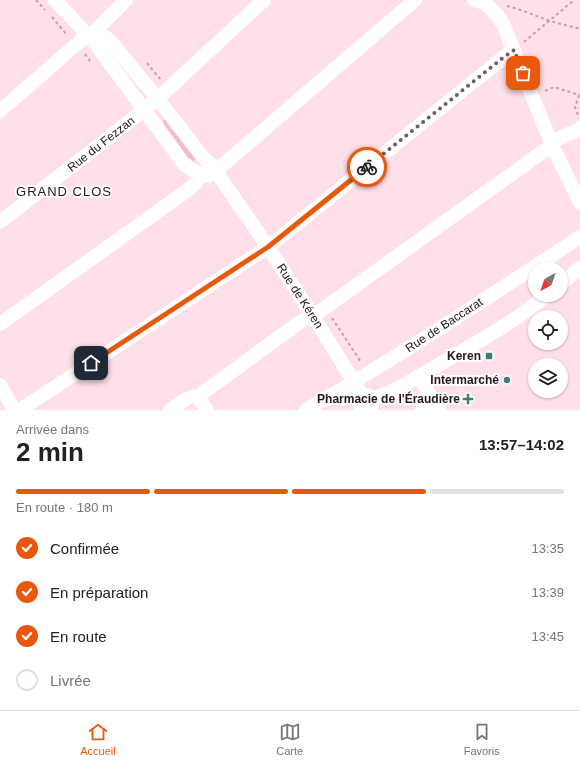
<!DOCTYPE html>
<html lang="fr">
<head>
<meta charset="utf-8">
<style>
	body { margin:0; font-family:Helvetica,sans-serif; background:#f6f6f6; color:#222; height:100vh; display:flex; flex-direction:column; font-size:15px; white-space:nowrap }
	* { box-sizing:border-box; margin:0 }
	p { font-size:13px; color:#767676 }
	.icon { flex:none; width:22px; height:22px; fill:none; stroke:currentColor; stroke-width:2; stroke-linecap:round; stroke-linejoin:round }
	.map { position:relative; height:410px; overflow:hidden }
	.side { display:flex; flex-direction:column; background:#fff; flex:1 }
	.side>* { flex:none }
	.needle { width:26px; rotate:220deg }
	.controls { position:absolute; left:528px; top:262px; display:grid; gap:8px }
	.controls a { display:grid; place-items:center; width:40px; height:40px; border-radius:50%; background:#fff; box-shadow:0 1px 3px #0004; font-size:20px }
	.pin { position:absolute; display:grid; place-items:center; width:34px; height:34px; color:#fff; margin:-17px; border-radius:8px; box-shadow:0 2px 6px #0006 }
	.courier { position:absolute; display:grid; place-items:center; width:40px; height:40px; margin:-20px; border:3px solid #ea580c; border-radius:50%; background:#fff; color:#222; box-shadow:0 1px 5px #0007 }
	.overview em { font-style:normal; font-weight:700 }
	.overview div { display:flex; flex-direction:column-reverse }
	.overview { display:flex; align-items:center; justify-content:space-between; height:68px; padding:0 16px }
	h1 { font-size:26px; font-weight:700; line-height:30px }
	.bar { display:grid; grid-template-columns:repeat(4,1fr); gap:6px 4px; align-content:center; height:48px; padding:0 16px }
	.bar i { height:5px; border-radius:3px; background:#e0e0e0 }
	.bar .on { background:#ea580c }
	.bar p { grid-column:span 4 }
	ol { padding:0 16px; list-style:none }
	li { display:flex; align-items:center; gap:12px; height:44px }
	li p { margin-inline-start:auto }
	li .icon { padding:4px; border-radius:50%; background:#ea580c; color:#fff; stroke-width:4 }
	li:last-child { color:#767676 }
	li i { width:22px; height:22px; border:2px solid #e0e0e0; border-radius:50% }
	.menu { display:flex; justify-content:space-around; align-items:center; height:56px; border-top:1px solid #e0e0e0; background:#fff; font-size:11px; color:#767676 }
	.menu a { display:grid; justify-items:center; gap:2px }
	.menu .on { color:#ea580c }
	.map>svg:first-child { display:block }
</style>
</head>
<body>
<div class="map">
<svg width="580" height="410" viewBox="0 0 580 410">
	<rect width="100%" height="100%" fill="#ffe0e9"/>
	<polygon fill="#f1bdcd" points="165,119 196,159 194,161 193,161 190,158 188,160 162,125 164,123 163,120"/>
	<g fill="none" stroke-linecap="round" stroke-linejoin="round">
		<g stroke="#bda2aa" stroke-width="2" stroke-dasharray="3 3" stroke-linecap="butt">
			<polyline points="36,0 45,10"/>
			<polyline points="507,6 518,9 550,21 580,29"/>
			<polyline points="52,17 67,35"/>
			<polyline points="524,42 574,0"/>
			<polyline points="85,54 92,64"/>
			<polyline points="147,63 161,80"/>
			<polyline points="545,91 554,87 579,95 575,107 578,115"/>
			<polyline points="332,318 361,362"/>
		</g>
		<g stroke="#fff" stroke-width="14">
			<path d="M55,0L95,43L184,164C191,171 199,174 209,176"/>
			<polyline points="474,0 485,3 497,15 503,24 552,145 580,203"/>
			<polyline points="93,33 126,0"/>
			<path d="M0,111L87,35C98,30 103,35 111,42L157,98L202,156L217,170L221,179L258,232L313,316L354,382L362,396"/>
			<polyline points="551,142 580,129 580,128"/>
			<polyline points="217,170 415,0"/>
			<polyline points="0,222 135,117 168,89 264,0"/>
			<polyline points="561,284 580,268"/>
			<polyline points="0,324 188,190 195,184 201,174"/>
			<polyline points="419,377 439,410"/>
			<polyline points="0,385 14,410"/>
			<circle cx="366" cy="402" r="7"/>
			<polyline points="197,397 300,322 313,316 326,307 552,145"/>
			<path d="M372,399C398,390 421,375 445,361C480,341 515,321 547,295"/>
			<polyline points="20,410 268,247 504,57 514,51"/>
			<path d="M170,410C176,406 191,394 197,397C201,399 204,406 207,410"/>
			<path d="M306,410C400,356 490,296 580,237"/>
			<polyline points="422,410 434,403"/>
		</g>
	</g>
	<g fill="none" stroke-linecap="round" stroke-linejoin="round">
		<polyline stroke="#725c63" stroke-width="4" stroke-dasharray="0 7.2" points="367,167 504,57 514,50 523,73"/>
		<polyline stroke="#ea580c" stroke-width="5" points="91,363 268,247 367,167"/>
	</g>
	<g fill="#3b7e71" stroke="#fff" stroke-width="1.5">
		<rect x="485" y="352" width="8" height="8" rx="2"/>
		<circle cx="507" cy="380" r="4"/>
		<path d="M466 393h4v4h4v4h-4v4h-4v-4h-4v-4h4z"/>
	</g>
	<g text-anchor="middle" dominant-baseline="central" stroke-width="4" stroke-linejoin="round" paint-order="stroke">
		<g font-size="12" fill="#26151b" stroke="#fff">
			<text transform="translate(101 144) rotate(-38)">Rue du Fezzan</text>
			<text transform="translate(300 296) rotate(57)">Rue de Kéren</text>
			<text transform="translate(444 325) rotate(-33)">Rue de Baccarat</text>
		</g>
		<g font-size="12" font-weight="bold" fill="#26151b" stroke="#fff" text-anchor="end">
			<text x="481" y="356">Keren</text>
			<text x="499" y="380">Intermarché</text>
			<text x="460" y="399">Pharmacie de l'Éraudière</text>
		</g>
		<g font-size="13" letter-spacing="1" fill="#26151b" stroke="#fff">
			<text x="64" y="191">GRAND CLOS</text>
		</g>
	</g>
</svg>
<div class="controls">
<a><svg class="needle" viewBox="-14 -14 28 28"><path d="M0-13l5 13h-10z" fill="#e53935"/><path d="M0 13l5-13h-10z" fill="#767676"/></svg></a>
<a><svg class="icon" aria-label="locate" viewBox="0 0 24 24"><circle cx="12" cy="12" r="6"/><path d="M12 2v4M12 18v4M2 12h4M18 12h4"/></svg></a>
<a><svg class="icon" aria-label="layers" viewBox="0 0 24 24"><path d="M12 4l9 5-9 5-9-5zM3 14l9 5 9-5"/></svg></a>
</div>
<div class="pin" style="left:523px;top:73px;background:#ea580c"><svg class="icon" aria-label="bag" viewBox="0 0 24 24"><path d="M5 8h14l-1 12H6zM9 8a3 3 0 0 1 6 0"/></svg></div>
<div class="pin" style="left:91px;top:363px;background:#1f2937"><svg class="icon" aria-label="home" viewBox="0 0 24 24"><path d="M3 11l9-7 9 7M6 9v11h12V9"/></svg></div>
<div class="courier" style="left:367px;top:167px"><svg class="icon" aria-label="bike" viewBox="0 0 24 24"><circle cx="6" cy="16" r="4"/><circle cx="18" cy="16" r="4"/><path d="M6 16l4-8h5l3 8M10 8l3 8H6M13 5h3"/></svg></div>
</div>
<section class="side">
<div class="overview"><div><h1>2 min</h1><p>Arrivée dans</p></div><em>13:57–14:02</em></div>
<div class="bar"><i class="on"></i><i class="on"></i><i class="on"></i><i></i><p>En route · 180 m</p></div>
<ol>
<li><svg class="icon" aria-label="check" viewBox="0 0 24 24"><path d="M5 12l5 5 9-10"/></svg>Confirmée<p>13:35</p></li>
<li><svg class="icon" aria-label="check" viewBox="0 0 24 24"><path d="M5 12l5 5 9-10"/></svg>En préparation<p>13:39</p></li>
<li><svg class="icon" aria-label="check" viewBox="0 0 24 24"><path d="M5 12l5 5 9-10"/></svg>En route<p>13:45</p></li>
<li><i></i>Livrée</li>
</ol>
</section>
<nav class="menu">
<a class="on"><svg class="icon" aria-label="home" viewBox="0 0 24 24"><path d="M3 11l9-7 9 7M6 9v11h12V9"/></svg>Accueil</a>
<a><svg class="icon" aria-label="map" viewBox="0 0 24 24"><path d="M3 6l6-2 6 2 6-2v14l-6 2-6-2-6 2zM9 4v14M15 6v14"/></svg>Carte</a>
<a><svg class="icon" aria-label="saved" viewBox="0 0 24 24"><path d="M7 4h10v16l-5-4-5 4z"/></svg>Favoris</a>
</nav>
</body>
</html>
